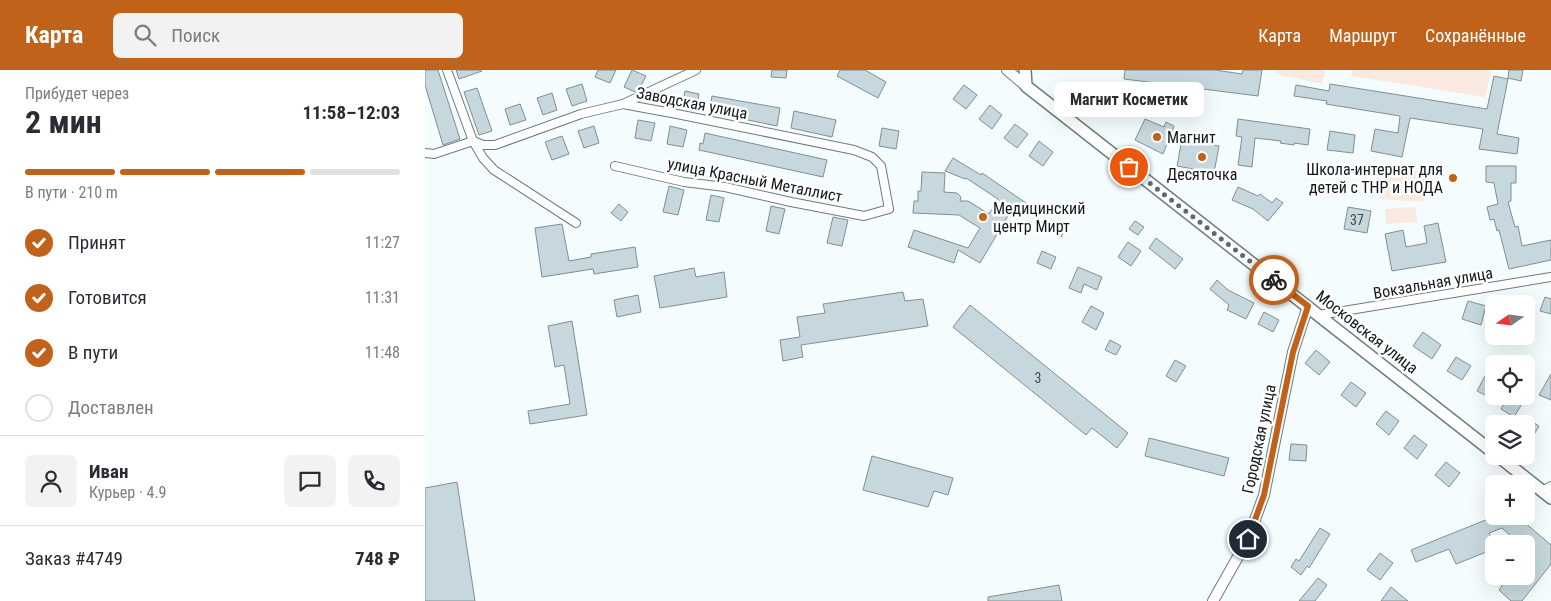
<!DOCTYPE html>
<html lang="ru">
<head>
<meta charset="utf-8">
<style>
	body { margin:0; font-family:"Roboto Condensed",sans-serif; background:#f2f2f3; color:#2b2b33; height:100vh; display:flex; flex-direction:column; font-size:19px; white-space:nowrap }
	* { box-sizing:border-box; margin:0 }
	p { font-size:16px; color:#7c7c81 }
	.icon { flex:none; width:28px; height:28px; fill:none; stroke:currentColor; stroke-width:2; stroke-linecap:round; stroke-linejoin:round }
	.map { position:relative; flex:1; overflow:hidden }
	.panel { display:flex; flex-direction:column; background:#fff; width:425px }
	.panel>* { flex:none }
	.needle { width:32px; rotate:256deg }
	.buttons { position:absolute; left:1060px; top:225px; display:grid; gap:10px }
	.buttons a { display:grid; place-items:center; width:50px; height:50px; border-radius:8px; background:#fff; box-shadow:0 5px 20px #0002; font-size:25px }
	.pin { position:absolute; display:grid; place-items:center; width:42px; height:42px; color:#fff; margin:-21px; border:2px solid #fff; border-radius:50%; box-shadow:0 1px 5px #0007 }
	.courier { position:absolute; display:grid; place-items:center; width:50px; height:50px; margin:-25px; border:4px solid #c1621b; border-radius:50%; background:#fff; color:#222; box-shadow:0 1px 6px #0007 }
	.bubble { position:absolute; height:35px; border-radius:8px; background:#fff; box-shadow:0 5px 20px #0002; font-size:16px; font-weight:700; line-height:35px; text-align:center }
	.summary em { font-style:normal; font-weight:700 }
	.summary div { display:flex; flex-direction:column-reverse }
	.summary { display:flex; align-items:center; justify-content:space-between; height:85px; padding:0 25px }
	h1 { font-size:32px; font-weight:700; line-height:38px }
	.bar { display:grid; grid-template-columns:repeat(4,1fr); gap:8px 5px; align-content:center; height:60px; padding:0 25px }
	.bar i { height:6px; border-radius:4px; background:#e1e1e2 }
	.bar .selected { background:#c1621b }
	.bar p { grid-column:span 4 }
	.line { display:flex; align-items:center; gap:12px; padding:0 25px; border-top:1px solid #e1e1e2 }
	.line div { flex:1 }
	.round { display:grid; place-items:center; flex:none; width:52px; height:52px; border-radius:8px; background:#f2f2f3 }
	ol { padding:0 25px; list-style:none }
	li { display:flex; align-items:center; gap:15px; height:55px }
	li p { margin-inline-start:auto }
	li .icon { padding:5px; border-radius:50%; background:#c1621b; color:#fff; stroke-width:4 }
	li:last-child { color:#7c7c81 }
	li i { width:28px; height:28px; border:2px solid #e1e1e2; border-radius:50% }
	header { display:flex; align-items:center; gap:30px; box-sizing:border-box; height:70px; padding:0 25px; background:#c1621b; color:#fff }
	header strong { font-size:24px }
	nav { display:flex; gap:28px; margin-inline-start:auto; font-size:18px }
	.search { width:350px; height:45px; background:#f2f2f3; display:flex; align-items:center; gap:12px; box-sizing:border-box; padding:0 18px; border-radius:8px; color:#7c7c81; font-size:19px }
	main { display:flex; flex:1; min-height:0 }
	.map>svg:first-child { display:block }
</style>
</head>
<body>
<header>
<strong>Карта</strong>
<div class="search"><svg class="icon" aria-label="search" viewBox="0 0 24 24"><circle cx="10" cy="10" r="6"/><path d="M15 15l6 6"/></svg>Поиск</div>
<nav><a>Карта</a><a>Маршрут</a><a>Сохранённые</a></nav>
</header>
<main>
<section class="panel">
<div class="summary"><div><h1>2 мин</h1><p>Прибудет через</p></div><em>11:58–12:03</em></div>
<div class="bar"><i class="selected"></i><i class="selected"></i><i class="selected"></i><i></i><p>В пути · 210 m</p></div>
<ol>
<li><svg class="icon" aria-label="check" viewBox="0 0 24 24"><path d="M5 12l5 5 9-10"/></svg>Принят<p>11:27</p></li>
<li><svg class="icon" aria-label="check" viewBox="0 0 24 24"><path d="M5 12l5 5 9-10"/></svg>Готовится<p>11:31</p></li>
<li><svg class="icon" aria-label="check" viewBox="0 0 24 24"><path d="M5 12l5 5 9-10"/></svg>В пути<p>11:48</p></li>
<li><i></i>Доставлен</li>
</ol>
<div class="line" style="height:90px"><a class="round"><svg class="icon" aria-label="person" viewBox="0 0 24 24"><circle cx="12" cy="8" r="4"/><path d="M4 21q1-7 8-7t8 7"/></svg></a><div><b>Иван</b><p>Курьер · 4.9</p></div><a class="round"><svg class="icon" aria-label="chat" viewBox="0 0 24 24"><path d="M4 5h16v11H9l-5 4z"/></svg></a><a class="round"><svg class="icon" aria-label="phone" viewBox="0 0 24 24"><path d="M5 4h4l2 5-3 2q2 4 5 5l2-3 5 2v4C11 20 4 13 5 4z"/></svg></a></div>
<div class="line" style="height:65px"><div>Заказ #4749</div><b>748 ₽</b></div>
</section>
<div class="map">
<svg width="1126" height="531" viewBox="0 0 1126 531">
	<rect width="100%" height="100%" fill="#f5fcfe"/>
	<g fill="#f9e9e1">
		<polygon points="852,0 900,0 897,14 851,4"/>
		<polygon points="927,0 1060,0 1066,1 1060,27 926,6"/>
		<polygon points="957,98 1000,101 999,132 955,129"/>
		<polygon points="991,137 992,152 961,154 960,139"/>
	</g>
	<g fill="#c6d8dd" stroke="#7f8f94">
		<polygon points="0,0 13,0 35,69 18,75 0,15"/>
		<polygon points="31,0 56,0 57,1 34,9"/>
		<polygon points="173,0 191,0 185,13 170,7"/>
		<polygon points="207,0 221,6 214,20 210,22 199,17"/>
		<polygon points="347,0 362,0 361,8 346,7"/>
		<polygon points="415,0 440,0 461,12 453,28 412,6"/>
		<polygon points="700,0 790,0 817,4 818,0 837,0 833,26 699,9"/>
		<polygon points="1084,0 1098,0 1096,11 1083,8"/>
		<polygon points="1069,6 1083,9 1072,64 1094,68 1092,84 1054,79 1058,59 985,48 977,87 946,81 950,59 973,63 975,46 901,34 902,31 869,26 871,15 904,21 905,14 1062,39"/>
		<polygon points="157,14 162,31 147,36 141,19"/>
		<polygon points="539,15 552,25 541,39 528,29"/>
		<polygon points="52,18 67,61 54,65 39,22"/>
		<polygon points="260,21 274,24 271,40 257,37"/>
		<polygon points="127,23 132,40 118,45 112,28"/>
		<polygon points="287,26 355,38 352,56 284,42"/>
		<polygon points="95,34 101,50 85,55 80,39"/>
		<polygon points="565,35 577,45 567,59 554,49"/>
		<polygon points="369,41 411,50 407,67 366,58"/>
		<polygon points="720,49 739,57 741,52 749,56 738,84 710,70"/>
		<polygon points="813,49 885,59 883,75 869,73 869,75 855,73 856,71 830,68 827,97 813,95 817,67 811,66"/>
		<polygon points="213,50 230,53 226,71 210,68"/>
		<polygon points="590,54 603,64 592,78 579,68"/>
		<polygon points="169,56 174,73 159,78 153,61"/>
		<polygon points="245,56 262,60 258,77 242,74"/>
		<polygon points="457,58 474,61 471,79 454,76"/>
		<polygon points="905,61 930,65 928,83 902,80"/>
		<polygon points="280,63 402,90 398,107 274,80 275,73 278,74"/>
		<polygon points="137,66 144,84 127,90 120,72"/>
		<polygon points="757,69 794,76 789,103 752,96"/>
		<polygon points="614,71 628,82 618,96 604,86"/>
		<polygon points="528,88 556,105 557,103 604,135 597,146 587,139 555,193 533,180 529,193 483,177 489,160 543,178 555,158 534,145 488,143 489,131 493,131 493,121 496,121 497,102 520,103 519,122 532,123 536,127 535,131 543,131 564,144 573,129 541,108 540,109 520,101"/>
		<polygon points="1061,96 1091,96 1091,113 1086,113 1086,131 1083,132 1090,157 1093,156 1097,176 1126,170 1126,190 1084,199 1074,160 1072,161 1069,149 1065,150 1062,137 1073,134 1069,113 1061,112"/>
		<polygon points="244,116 259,120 253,145 238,142"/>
		<polygon points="813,117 833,126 835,124 847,133 851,128 858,133 843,151 828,139 807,130"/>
		<polygon points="286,125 299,128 294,152 281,150"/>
		<polygon points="194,134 203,142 196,151 186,143"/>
		<polygon points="346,136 360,139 354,164 341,161"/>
		<polygon points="923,137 946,141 942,163 919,159"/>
		<polygon points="408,147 423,150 417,176 402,173"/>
		<polygon points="710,151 719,157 713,165 704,159"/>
		<polygon points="631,152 642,157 636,167 626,162"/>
		<polygon points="1013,153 1021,192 967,201 960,164 978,160 981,177 1002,173 999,156"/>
		<polygon points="137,154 144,191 166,187 166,184 210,177 213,197 169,204 168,199 117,207 110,158"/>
		<polygon points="731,168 758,189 750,199 724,178"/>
		<polygon points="703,172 716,181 706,196 693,187"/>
		<polygon points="617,181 631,187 626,199 612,193"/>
		<polygon points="653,197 677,207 672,220 659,214 656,223 644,218"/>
		<polygon points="269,198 271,207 299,202 302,227 235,238 229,206"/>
		<polygon points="792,210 803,220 829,233 821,249 802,240 804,235 785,219"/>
		<polygon points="478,222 480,231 498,229 503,256 376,275 378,287 358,291 355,270 375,267 372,247 400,243 398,234"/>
		<polygon points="213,225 216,242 192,247 189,230"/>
		<polygon points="1120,227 1126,229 1126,244 1115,241"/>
		<polygon points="1043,231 1061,236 1056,255 1037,249"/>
		<polygon points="545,235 703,363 692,378 667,358 661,365 528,257"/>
		<polygon points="666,236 679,243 671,260 657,252"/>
		<polygon points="839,242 854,250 848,262 833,254"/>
		<polygon points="147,251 162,345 105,354 103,341 145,334 139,295 130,297 123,256"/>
		<polygon points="998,262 1016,275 1007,289 988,276"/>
		<polygon points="685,270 696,276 691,285 680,280"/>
		<polygon points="891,280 905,292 894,305 880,293"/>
		<polygon points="1031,287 1046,296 1037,310 1022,301"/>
		<polygon points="750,290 761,296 751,312 741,306"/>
		<polygon points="1126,304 1126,330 1114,325"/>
		<polygon points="1060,306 1069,311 1069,323 1066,328 1052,321"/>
		<polygon points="926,312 941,323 931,337 916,325"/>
		<polygon points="1083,326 1087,326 1098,332 1089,347 1076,339"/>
		<polygon points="961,341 974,351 964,365 951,354"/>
		<polygon points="1101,348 1114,356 1101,378"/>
		<polygon points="989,365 1002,375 992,389 979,378"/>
		<polygon points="724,368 804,388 799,406 720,386"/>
		<polygon points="866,374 882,375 881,391 864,390"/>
		<polygon points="447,386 528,408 523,425 509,421 503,437 438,420"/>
		<polygon points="1021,392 1035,403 1024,417 1010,405"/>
		<polygon points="32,412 50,531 0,531 0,418"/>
		<polygon points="1076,446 1092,446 1126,475 1126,494 1097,531 1086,531 1074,520 1084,506 1101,506 1101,474 1084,474 1088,468 1077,458 1064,463 1069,473 1069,479 1031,494 1024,479 991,492 986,480 1068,447 1071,453"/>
		<polygon points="895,458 905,464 884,498 882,496 876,505 866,497 871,489 874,491"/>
		<polygon points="955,483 968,493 955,510 942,500"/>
		<polygon points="893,508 902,515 890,531 874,531"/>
		<polygon points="634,515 637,531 563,531 563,527"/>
		<polygon points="966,517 983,531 956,531"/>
	</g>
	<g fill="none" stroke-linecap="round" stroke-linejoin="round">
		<defs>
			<g id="minor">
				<polyline points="22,0 48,71 58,88 69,100 151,153"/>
				<polyline points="198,34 271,0"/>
				<polyline points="0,83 9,84 48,71 58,75 70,75 156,44 198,34 252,44 429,80 447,87 456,96 464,139 439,146 366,132 300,117 259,112 190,96"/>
				<polyline points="894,245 1126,207"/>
				<polyline points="1117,421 1126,416"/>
			</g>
			<g id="tertiary">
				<polyline points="582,0 601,16"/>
				<polyline points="788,531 823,469 839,425 868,282 883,236"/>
			</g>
			<g id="secondary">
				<polyline points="600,0 601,16 1069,383"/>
				<polyline points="1073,386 1126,428"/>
			</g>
		</defs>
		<use href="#minor" stroke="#6b7b7f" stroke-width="10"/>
		<use href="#tertiary" stroke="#6b7b7f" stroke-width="12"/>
		<use href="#secondary" stroke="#6b7b7f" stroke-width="14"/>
		<use href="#minor" stroke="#fff" stroke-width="8"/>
		<use href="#tertiary" stroke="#fff" stroke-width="10"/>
		<use href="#secondary" stroke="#fff" stroke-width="11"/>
	</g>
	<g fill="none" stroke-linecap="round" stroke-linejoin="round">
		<polyline stroke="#61686a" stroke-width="5" stroke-dasharray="0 9" points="704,97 849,210"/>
		<polyline stroke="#c1621b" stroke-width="6" points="823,469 839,425 868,282 883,236 849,210"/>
	</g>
	<g fill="#c1621b" stroke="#fff" stroke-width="2">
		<circle cx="732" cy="67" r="5"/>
		<circle cx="777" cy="87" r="5"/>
		<circle cx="1028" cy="108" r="5"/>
		<circle cx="558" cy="147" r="5"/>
	</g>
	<g text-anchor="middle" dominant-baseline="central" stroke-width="5" stroke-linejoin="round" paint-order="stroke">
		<g font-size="14" fill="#3f484b">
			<text x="932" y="150">37</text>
			<text x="613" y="308">3</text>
		</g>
		<g font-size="16" fill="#12181a" stroke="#fff">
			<text transform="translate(267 33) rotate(11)">Заводская улица</text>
			<text transform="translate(330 110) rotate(11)">улица Красный Металлист</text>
			<text transform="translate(1008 213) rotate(-10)">Вокзальная улица</text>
			<text transform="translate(942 262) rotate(38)">Московская улица</text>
			<text transform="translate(834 369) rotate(-78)">Городская улица</text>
		</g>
		<g font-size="16" fill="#12181a" stroke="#fff" text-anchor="start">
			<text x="742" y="67">Магнит</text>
			<text x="1018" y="99" text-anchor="end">Школа-интернат для<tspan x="1018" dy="18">детей с ТНР и НОДА</tspan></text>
			<text x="777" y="104" text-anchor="middle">Десяточка</text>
			<text x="568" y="138">Медицинский<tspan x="568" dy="18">центр Мирт</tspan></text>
		</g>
	</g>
</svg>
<div class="buttons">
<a><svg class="needle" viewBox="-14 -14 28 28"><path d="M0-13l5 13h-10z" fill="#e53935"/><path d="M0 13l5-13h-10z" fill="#7c7c81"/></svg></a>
<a><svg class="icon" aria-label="locate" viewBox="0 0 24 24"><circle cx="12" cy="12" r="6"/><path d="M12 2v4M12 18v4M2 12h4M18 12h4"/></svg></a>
<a><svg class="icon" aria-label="layers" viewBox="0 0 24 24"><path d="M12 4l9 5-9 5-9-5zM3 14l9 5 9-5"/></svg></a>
<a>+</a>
<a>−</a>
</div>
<div class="pin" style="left:704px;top:97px;background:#ea580c"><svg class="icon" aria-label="bag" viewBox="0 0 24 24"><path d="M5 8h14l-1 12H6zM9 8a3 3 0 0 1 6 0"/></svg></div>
<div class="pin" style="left:823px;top:469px;background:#1f2937"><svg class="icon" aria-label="home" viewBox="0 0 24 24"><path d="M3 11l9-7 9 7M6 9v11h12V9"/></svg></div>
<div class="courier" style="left:849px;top:210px"><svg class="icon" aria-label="bike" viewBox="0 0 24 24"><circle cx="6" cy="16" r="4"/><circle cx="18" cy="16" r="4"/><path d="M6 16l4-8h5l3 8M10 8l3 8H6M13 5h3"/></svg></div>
<div class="bubble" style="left:629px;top:12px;width:150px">Магнит Косметик</div>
</div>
</main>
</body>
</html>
